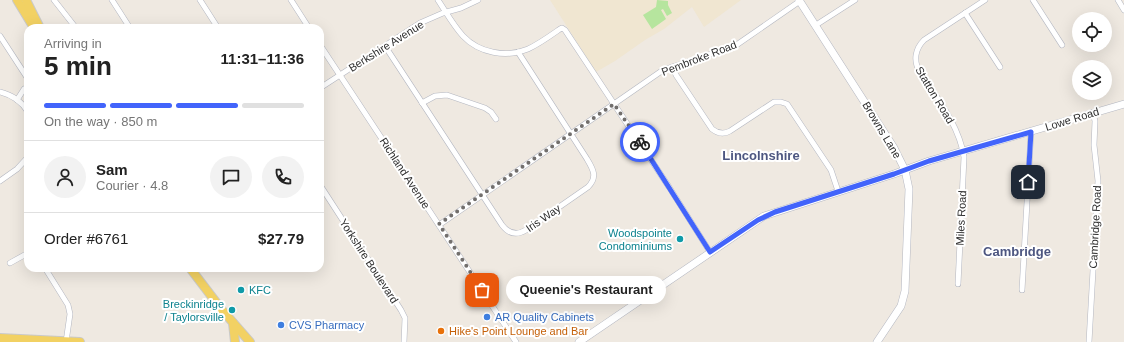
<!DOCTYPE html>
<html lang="en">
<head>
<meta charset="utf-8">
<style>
	body { margin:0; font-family:Helvetica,sans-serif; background:#f2f2f2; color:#222; height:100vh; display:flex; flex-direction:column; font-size:15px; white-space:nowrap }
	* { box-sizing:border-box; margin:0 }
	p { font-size:13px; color:#767676 }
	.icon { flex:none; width:22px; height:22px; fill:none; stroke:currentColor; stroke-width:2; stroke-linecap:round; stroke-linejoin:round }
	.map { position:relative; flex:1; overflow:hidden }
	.details { position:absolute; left:24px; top:24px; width:300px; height:248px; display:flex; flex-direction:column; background:#fff; border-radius:12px; box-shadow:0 4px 16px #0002 }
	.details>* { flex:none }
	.tools { position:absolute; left:1072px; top:12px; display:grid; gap:8px }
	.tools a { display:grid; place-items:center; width:40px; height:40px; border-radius:50%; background:#fff; box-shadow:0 4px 16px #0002; font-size:20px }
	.pin { position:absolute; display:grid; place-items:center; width:34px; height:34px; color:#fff; margin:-17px; border-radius:8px; box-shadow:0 2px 6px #0006 }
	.courier { position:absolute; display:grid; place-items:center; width:40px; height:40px; margin:-20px; border:3px solid #4264fb; border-radius:50%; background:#fff; color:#222; box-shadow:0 1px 5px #0007 }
	.bubble { position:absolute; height:28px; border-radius:14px; background:#fff; box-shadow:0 4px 16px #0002; font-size:13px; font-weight:700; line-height:28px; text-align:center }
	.head em { font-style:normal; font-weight:700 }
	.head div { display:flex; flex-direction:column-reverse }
	.head { display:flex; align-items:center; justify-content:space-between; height:68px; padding:0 20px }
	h1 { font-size:26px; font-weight:700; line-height:30px }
	.bar { display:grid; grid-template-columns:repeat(4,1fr); gap:6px 4px; align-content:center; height:48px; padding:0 20px }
	.bar i { height:5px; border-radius:3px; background:#e0e0e0 }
	.bar .selected { background:#4264fb }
	.bar p { grid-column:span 4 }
	.line { display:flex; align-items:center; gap:10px; padding:0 20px; border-top:1px solid #e0e0e0 }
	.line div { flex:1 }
	.round { display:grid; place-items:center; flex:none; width:42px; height:42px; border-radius:21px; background:#f2f2f2 }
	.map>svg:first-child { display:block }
</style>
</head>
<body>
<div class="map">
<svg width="1124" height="342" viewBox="0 0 1124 342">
	<rect width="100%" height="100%" fill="#efe9e1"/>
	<polygon fill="#f0e6d1" points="550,0 741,0 704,27 692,7 664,29 645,40 615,61 596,72"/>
	<polygon fill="#b6e59e" points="657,0 668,1 668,5 672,13 667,16 663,9 661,10 666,19 652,29 643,15 656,7"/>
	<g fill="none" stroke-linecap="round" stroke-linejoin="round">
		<defs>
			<g id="street">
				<polyline points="54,0 76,28"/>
				<polyline points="112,0 130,28"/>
				<polyline points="200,0 218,28"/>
				<polyline points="291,0 309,28"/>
				<path d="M438,0C446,12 453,25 463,36C479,53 506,58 528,49C539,44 550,36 560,29L562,28L565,30L669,187L710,252"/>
				<polyline points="1033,0 1062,45"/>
				<polyline points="1118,0 1124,10"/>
				<polyline points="965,13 1000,67"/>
				<polyline points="816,25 855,0"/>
				<polyline points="0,36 28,79"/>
				<polyline points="320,45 516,342"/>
				<path d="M385,46L502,225C508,233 516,236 526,230L588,187C598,177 593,169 587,159L518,52"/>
				<path d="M672,67L676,75L712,129C717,133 723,135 730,131L774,102H781L787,104L831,170L838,191"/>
				<polyline points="320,88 420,23 443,13 461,8 478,0"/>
				<path d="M0,92C12,95 22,102 28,112"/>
				<polyline points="17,100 24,89 28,87"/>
				<polyline points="422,103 435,96 447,95 485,108 491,112 496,119"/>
				<polyline points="0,181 17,169 28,157"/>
				<polyline points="320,185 401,310 405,318 404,342"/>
				<polyline points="439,225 663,70 735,46 800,1"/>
				<polyline points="10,263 28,253"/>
				<polyline points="45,268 68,305 70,314 66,342"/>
				<path d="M958,284L964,157C959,125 937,98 920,72C913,61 915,49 924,40L985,0"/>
				<polyline points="1022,290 1031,132"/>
				<polyline points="1089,342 1098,181 1094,145 1095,121 1093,113"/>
			</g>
			<g id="secondary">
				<polyline points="799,0 894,148 905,170 909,189 905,291 901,306 877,342"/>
				<polyline points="579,342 764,216 894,174 929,161 1124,104"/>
			</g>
			<g id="primary">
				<polyline points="17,0 34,28"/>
				<polyline points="26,0 40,28"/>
				<polyline points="190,268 222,310 250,342"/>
				<polyline points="233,323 235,342"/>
				<polyline points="0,338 80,342"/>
			</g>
		</defs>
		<use href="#street" stroke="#b4b7c1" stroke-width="6"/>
		<use href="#secondary" stroke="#b4b7c1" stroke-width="8"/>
		<use href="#primary" stroke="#c9c9c9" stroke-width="10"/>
		<use href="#street" stroke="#fff" stroke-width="5"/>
		<use href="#secondary" stroke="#fff" stroke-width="7"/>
		<use href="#primary" stroke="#f2d163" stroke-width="8"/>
	</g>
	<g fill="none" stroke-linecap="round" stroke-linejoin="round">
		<polyline stroke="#726f6d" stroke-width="4" stroke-dasharray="0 7.2" points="482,290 439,224 614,104 640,142"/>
		<polyline stroke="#4264fb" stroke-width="5" points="640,142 710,252 758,220 775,212 894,174 929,161 1031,132 1028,182"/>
	</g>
	<g fill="#0f9aa8" stroke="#fff" stroke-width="1.5">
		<circle cx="680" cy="239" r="4"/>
		<circle cx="241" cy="290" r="4"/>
		<circle cx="232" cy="310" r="4"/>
	</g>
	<g fill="#3f7fe0" stroke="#fff" stroke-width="1.5">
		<circle cx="487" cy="317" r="4"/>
		<circle cx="281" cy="325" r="4"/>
	</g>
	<circle fill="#e8710a" stroke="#fff" stroke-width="1.5" cx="441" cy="331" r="4"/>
	<g text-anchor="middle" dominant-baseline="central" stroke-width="4" stroke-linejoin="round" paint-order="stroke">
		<g font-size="11" fill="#2e2e2e" stroke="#fff">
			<text transform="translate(386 46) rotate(-32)">Berkshire Avenue</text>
			<text transform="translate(699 58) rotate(-21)">Pembroke Road</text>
			<text transform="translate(935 95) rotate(59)">Statton Road</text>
			<text transform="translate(1072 119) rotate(-17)">Lowe Road</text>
			<text transform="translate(882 130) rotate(59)">Browns Lane</text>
			<text transform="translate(405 173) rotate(57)">Richland Avenue</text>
			<text transform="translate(543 218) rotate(-35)">Iris Way</text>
			<text transform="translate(961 218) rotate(-87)">Miles Road</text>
			<text transform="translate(1095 227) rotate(-87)">Cambridge Road</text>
			<text transform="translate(369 261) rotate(57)">Yorkshire Boulevard</text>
		</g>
		<g font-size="11" fill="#0d838f" stroke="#fff" text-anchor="end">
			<text x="672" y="233">Woodspointe<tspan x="672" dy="13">Condominiums</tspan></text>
			<text x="249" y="290" text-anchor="start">KFC</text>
			<text x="224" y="304">Breckinridge<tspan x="224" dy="13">/ Taylorsville</tspan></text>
		</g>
		<g font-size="11" fill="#366cbe" stroke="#fff" text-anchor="start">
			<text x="495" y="317">AR Quality Cabinets</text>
			<text x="289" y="325">CVS Pharmacy</text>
		</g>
		<g font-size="11" fill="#c56008" stroke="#fff" text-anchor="start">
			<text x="449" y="331">Hike's Point Lounge and Bar</text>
		</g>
		<g font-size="13" font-weight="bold" fill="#4d5680" stroke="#fff">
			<text x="761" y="155">Lincolnshire</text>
			<text x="1017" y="251">Cambridge</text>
		</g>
	</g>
</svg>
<div class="tools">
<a><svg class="icon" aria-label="locate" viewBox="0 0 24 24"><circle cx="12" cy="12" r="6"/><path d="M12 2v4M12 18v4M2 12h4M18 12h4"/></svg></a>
<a><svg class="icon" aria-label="layers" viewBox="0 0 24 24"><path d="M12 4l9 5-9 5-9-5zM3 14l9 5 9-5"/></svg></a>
</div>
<div class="pin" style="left:482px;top:290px;background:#ea580c"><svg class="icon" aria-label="bag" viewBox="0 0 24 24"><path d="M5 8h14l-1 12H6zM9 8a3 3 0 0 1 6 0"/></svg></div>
<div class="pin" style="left:1028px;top:182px;background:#1f2937"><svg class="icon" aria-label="home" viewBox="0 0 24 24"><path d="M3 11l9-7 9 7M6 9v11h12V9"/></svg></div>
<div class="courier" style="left:640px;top:142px"><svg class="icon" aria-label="bike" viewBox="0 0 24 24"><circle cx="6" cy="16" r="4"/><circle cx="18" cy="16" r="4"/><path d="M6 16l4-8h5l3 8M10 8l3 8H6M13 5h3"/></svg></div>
<div class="bubble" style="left:506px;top:276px;width:160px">Queenie's Restaurant</div>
<section class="details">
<div class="head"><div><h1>5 min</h1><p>Arriving in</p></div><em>11:31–11:36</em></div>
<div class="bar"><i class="selected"></i><i class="selected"></i><i class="selected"></i><i></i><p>On the way · 850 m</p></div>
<div class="line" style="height:72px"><a class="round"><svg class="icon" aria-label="person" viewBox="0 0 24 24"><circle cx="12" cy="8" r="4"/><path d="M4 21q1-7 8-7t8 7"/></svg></a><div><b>Sam</b><p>Courier · 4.8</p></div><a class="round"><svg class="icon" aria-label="chat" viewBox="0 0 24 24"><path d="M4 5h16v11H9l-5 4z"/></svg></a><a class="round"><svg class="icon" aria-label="phone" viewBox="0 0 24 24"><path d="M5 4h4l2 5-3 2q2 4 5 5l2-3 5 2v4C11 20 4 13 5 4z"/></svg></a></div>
<div class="line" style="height:52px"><div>Order #6761</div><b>$27.79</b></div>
</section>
</div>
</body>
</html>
